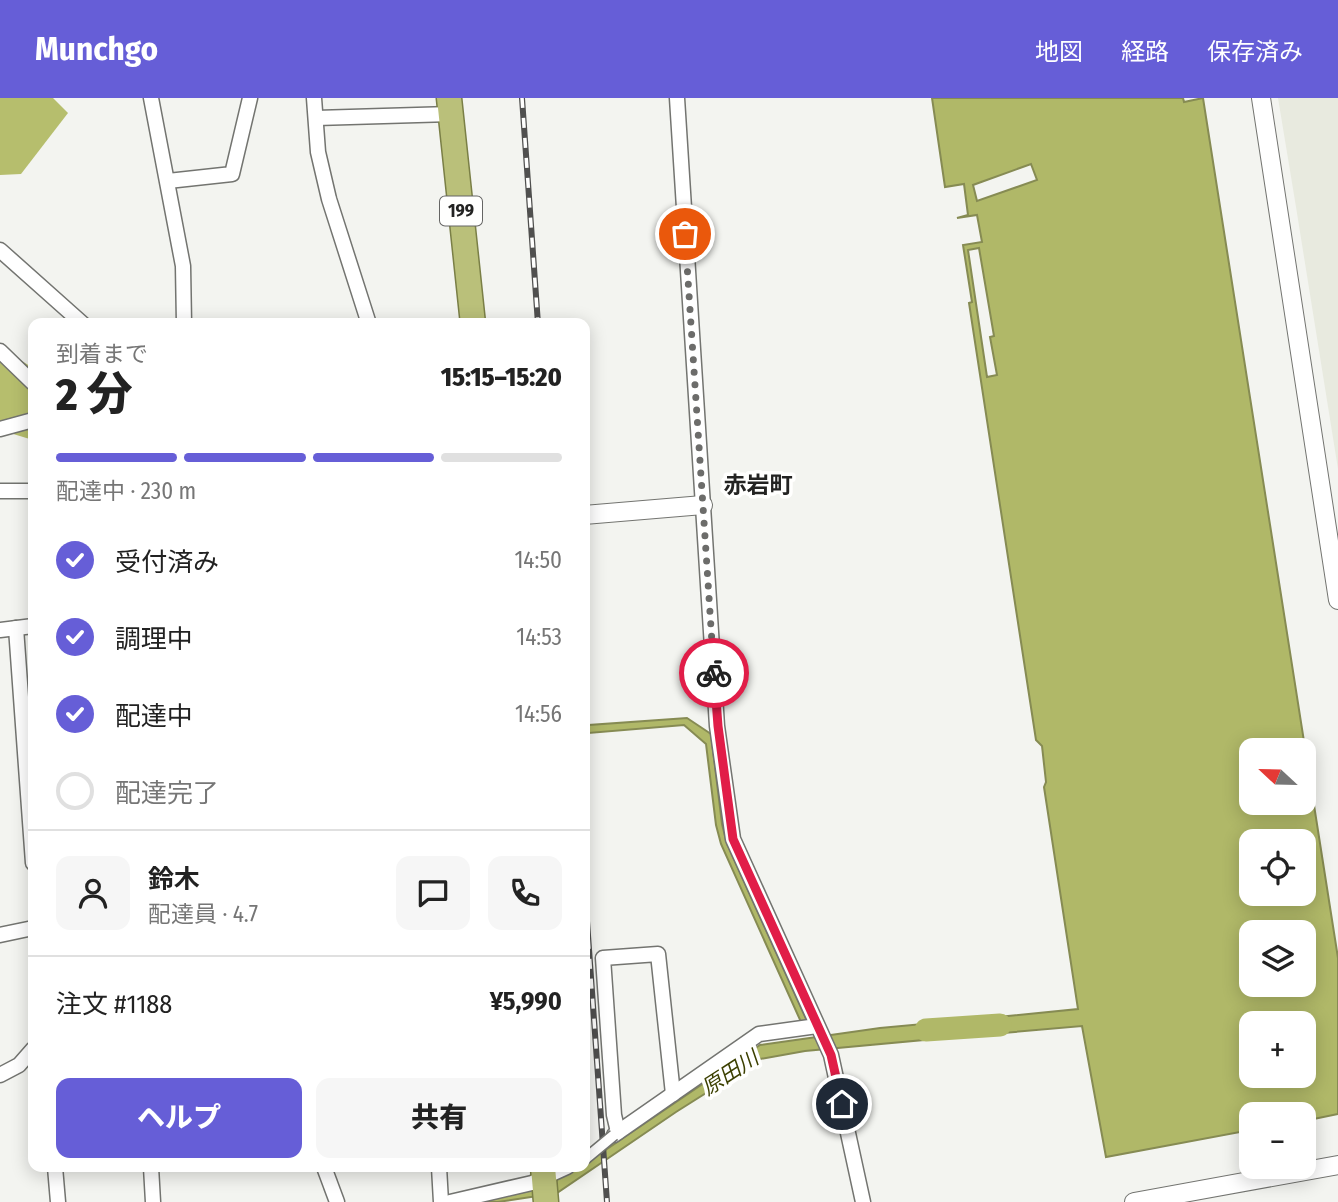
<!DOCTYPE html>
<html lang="ja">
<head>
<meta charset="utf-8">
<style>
	body { margin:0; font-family:"Fira Sans Condensed","Noto Sans JP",sans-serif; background:#f6f6f6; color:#222; height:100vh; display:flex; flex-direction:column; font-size:26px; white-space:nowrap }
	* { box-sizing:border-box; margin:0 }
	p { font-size:23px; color:#767676 }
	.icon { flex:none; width:38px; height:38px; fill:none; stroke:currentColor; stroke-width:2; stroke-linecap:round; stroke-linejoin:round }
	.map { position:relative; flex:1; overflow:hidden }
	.details { position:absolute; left:28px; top:220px; width:562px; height:854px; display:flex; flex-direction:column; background:#fff; border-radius:14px; box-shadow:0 4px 18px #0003 }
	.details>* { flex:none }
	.needle { width:46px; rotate:292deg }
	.buttons { position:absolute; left:1239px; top:640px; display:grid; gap:14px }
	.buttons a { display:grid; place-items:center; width:77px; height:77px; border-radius:14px; background:#fff; box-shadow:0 4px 18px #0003; font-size:35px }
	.pin { position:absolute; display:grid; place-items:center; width:60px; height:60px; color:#fff; margin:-30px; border:4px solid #fff; border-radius:50%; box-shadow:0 2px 7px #0007 }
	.courier { position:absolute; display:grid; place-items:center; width:70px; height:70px; margin:-35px; border:5px solid #e11d48; border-radius:50%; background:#fff; color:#222; box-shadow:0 2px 9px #0007 }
	.overview em { font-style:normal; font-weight:800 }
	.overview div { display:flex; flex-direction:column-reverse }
	.overview { display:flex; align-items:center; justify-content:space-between; height:119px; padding:0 28px }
	h1 { font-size:46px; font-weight:800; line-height:52px }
	.bar { display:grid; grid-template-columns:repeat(4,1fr); gap:10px 7px; align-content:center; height:84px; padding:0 28px }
	.bar i { height:9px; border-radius:5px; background:#e0e0e0 }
	.bar .current { background:#665ed7 }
	.bar p { grid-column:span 4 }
	.line { display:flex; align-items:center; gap:18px; padding:0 28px; border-top:2px solid #e0e0e0 }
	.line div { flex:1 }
	.round { display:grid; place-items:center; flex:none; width:74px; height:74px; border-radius:14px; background:#f6f6f6 }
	ol { padding:0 28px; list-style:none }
	li { display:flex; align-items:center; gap:21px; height:77px }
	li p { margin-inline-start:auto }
	li .icon { padding:7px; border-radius:50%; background:#665ed7; color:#fff; stroke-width:4 }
	li:last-child { color:#767676 }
	li i { width:38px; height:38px; border:4px solid #e0e0e0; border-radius:50% }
	.button { display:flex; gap:14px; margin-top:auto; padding:14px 28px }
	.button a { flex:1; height:80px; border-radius:14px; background:#665ed7; color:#fff; font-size:28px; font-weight:800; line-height:80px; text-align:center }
	.button a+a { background:#f6f6f6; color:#222 }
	header { display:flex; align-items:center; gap:42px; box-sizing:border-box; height:98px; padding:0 35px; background:#665ed7; color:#fff }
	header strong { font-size:33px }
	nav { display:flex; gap:38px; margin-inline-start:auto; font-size:24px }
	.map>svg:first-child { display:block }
</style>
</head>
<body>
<header>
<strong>Munchgo</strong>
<nav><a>地図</a><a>経路</a><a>保存済み</a></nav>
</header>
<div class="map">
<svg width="1338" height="1104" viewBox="0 0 1338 1104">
	<rect width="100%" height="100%" fill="#f3f4f0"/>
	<polygon fill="#e8eadf" points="1278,0 1338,0 1338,371 1296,109"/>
	<g fill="#b6be6d">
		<polygon points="0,0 53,0 68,15 21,76 0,77"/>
		<polygon points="0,249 33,270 33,342 0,332"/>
	</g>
	<g fill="#b0b868" stroke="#868b53" stroke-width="2" fill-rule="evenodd">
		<path d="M932,0H1183L1184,4L1203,0L1338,860V1016L1304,1023V1017H1251V1032L1106,1059L1082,928L969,938L968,922L1078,911L1044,689L1046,684L1042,648L1036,642L969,205L972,204L963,147L982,144L977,117L957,120L968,117L964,86L945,89ZM1031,66L1037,82L977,103L973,87ZM979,150L994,238L990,239L997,277L987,279L968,152ZM1251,653H1304V705H1251ZM1251,744H1304V796H1251ZM1251,835H1304V887H1251ZM1251,926H1304V978H1251Z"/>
		<polygon points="687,620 711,636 722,726 727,746 807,923 801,924 721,746 716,727 706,646 684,627 589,635 589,627"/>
		<polygon points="955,923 956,939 805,953 760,961 676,1014 557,1095 498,1104 470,1104 556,1081 579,1069 584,1069 585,1066 760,947 880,930"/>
	</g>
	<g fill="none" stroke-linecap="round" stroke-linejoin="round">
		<polyline stroke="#b0b868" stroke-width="23" points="926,932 1000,927"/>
		<defs>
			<g id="minor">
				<polyline points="151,0 183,168 184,226"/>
				<polyline points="314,0 318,54 329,101 369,226"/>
				<polyline points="677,0 717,628 733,741 831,957 863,1104"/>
				<polyline points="316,20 451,16"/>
				<polyline points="168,83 232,76 250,0"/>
				<polyline points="0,152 83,226"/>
				<polyline points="0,253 33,285"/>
				<polyline points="0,331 33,322"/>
				<polyline points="0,393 33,393"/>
				<polyline points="16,530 33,765"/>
				<polyline points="0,532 33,528"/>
				<polyline points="0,837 33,830"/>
				<polyline points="0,977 19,967 33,951"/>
				<polyline points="618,1034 614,1017 603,860 658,856 673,996"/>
				<polyline points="614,1037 759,936 817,928"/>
				<polyline points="55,1069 58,1104"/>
				<polyline points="151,1069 153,1104"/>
				<polyline points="324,1069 337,1104"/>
				<polyline points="439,1069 441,1104"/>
				<polyline points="450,1104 532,1085 567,1069"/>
			</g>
			<g id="tertiary">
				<polyline points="1261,0 1338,502"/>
				<polyline points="584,417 703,407"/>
				<polyline points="1134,1104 1338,1067"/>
			</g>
			<g id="trunk">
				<polyline points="449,0 473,226"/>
				<polyline points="543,1069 546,1104"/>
			</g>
		</defs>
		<use href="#minor" stroke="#737470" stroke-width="17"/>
		<use href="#tertiary" stroke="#737470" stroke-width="20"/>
		<use href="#trunk" stroke="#7a7f46" stroke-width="27"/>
		<use href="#minor" stroke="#fff" stroke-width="14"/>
		<use href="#tertiary" stroke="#fff" stroke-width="18"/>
		<use href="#trunk" stroke="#bac07a" stroke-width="24"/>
		<defs>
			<g id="rail">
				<polyline points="522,0 538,226"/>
				<polyline points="584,781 607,1104"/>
			</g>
		</defs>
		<use href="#rail" stroke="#50504f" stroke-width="6"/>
		<use href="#rail" stroke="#fffffe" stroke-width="3.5" stroke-dasharray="10" stroke-linecap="butt"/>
		<defs>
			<polyline id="pedestrian-bridge" points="585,1061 614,1037"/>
		</defs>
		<use href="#pedestrian-bridge" stroke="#737470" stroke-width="13" stroke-linecap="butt"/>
		<use href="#pedestrian-bridge" stroke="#fff" stroke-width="10"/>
	</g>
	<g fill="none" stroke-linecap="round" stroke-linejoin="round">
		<polyline stroke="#6c6c6a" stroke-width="7" stroke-dasharray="0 12.6" points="685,136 714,575"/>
		<polyline stroke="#e11d48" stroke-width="9" points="714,575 718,628 733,741 831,957 842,1006"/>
	</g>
	<g text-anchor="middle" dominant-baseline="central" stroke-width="7" stroke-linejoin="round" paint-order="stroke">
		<rect fill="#fffffe" stroke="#656564" stroke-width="2" x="440" y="98.5" width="42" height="29" rx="5"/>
		<g font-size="18" font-weight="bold" fill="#232322">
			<text x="461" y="113">199</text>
		</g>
		<g font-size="21" font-style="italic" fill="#3c4000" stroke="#fffffe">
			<text transform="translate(730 975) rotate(-33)">原田川</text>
		</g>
		<g font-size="23" font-weight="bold" fill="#232322" stroke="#fffffe">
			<text x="758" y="387">赤岩町</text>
		</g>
	</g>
</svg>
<div class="buttons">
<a><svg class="needle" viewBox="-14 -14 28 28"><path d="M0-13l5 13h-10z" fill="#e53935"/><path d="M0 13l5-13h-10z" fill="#767676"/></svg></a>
<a><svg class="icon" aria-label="locate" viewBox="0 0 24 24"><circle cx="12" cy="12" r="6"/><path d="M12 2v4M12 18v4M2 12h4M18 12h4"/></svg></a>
<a><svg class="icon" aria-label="layers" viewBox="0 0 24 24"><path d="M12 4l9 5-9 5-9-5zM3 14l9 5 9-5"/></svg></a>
<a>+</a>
<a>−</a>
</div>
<div class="pin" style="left:685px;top:136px;background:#ea580c"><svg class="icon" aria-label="bag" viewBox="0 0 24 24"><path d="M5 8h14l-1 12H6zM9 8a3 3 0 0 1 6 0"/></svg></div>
<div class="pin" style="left:842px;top:1006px;background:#1f2937"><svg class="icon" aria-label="home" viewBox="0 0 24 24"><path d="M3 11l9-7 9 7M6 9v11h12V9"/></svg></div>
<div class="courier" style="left:714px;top:575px"><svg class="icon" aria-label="bike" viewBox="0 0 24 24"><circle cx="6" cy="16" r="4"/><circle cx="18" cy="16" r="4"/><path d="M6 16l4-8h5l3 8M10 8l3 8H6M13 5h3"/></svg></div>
<section class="details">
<div class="overview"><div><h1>2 分</h1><p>到着まで</p></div><em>15:15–15:20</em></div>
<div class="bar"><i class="current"></i><i class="current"></i><i class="current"></i><i></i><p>配達中 · 230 m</p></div>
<ol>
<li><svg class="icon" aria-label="check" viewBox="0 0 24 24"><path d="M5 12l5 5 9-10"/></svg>受付済み<p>14:50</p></li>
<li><svg class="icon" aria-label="check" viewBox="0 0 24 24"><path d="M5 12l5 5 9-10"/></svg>調理中<p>14:53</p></li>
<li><svg class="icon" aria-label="check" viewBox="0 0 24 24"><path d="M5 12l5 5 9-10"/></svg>配達中<p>14:56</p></li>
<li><i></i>配達完了</li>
</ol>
<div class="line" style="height:126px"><a class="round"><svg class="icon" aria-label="person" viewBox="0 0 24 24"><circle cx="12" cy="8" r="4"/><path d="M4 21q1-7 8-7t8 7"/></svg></a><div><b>鈴木</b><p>配達員 · 4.7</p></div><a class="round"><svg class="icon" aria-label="chat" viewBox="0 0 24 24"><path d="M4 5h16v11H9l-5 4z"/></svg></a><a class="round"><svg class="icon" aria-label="phone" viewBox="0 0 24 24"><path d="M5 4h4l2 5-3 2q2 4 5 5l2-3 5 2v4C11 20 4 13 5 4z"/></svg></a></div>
<div class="line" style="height:91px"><div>注文 #1188</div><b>¥5,990</b></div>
<div class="button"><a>ヘルプ</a><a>共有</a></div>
</section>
</div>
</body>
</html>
